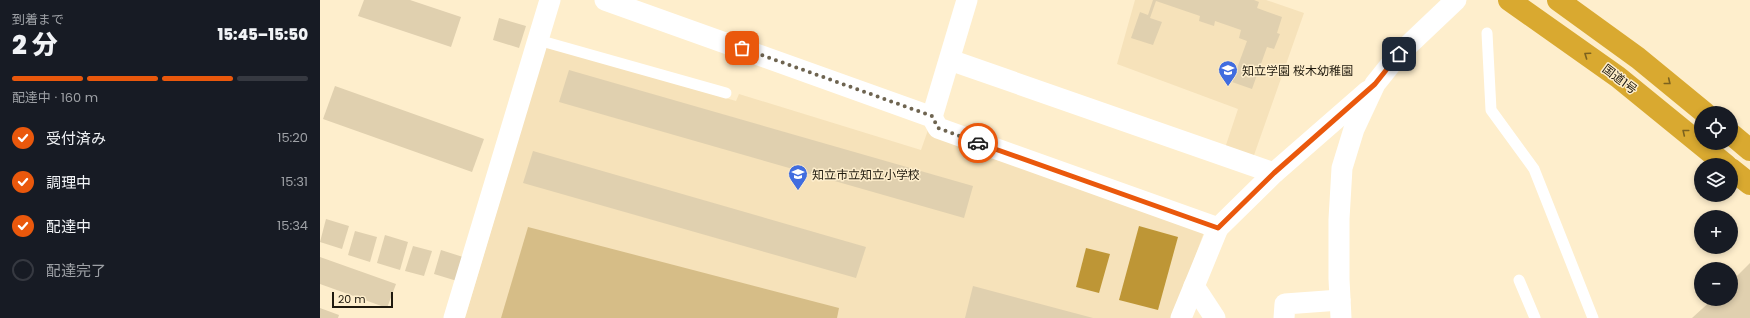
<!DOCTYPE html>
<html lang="ja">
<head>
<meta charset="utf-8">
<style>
	body { margin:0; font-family:Poppins,"Noto Sans JP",sans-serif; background:#20242c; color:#f1f3f6; height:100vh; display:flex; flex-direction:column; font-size:15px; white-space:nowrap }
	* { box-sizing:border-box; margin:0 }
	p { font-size:13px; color:#9ea1a6 }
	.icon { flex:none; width:22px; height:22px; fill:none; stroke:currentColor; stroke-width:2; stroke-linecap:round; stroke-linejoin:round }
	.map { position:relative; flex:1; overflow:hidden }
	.details { display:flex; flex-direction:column; background:#171b24; width:320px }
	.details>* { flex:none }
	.controls { position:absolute; left:1374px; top:106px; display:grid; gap:8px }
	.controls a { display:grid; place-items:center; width:44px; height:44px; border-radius:50%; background:#171b24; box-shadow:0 2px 6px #0003; font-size:20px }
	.scale { position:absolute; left:12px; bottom:10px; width:61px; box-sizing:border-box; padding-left:4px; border:2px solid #201a0e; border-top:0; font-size:11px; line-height:14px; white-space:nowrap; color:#201a0e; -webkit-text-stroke:3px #feeecc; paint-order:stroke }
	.pin { position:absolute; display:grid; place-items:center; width:34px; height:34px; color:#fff; margin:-17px; border-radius:8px; box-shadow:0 2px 6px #0006 }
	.courier { position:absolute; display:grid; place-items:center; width:40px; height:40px; margin:-20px; border:3px solid #ea580c; border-radius:50%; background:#fff; color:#222; box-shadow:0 1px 5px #0007 }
	.headline em { font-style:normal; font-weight:800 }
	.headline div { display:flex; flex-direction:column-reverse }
	.headline { display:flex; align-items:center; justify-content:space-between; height:68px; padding:0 12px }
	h1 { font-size:26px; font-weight:800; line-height:30px }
	.bar { display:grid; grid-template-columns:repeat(4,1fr); gap:6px 4px; align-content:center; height:48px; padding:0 12px }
	.bar i { height:5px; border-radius:3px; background:#363941 }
	.bar .selected { background:#ea580c }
	.bar p { grid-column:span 4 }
	ol { padding:0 12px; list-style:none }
	li { display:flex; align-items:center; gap:12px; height:44px }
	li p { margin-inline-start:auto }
	li .icon { padding:4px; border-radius:50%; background:#ea580c; color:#fff; stroke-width:4 }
	li:last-child { color:#9ea1a6 }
	li i { width:22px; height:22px; border:2px solid #363941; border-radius:50% }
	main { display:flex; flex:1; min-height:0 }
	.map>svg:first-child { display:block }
</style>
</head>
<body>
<main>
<section class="details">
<div class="headline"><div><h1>2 分</h1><p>到着まで</p></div><em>15:45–15:50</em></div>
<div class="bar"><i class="selected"></i><i class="selected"></i><i class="selected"></i><i></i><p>配達中 · 160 m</p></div>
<ol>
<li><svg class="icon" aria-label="check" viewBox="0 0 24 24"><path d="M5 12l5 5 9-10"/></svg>受付済み<p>15:20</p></li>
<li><svg class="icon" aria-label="check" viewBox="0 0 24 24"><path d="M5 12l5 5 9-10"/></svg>調理中<p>15:31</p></li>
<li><svg class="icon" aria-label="check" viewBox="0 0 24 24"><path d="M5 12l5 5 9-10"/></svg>配達中<p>15:34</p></li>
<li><i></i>配達完了</li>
</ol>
</section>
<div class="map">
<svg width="1430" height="318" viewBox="0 0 1430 318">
	<rect width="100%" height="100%" fill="#feeecc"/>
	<g fill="#f6e2ba">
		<polygon points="815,0 946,0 984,13 933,158 905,148 918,109 797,64"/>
		<polygon points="226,46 416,101 419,94 601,150 608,130 884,232 853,318 145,318"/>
	</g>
	<polygon fill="#d6bd87" points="208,227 519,308 517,318 181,318"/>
	<g fill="#be9636">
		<polygon points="819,226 858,237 838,310 799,300"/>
		<polygon points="766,248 790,254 779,293 756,287"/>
	</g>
	<g fill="#e0d0af">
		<polygon points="44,0 90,0 141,17 131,47 38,16"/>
		<polygon points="833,0 934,0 939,2 937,8 962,17 957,33 960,34 954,49 947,47 932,89 912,82 927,41 919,38 921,30 895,21 894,26 879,21 880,16 836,1 830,18 842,22 833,45 811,38 820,12 828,15"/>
		<polygon points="179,18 206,26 199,48 173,40"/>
		<polygon points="249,70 653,186 644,218 239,102"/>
		<polygon points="15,86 164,139 152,172 3,119"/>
		<polygon points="213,151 546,247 536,278 203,183"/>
		<polygon points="6,219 29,226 22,249 0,242"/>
		<polygon points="35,231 57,237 50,262 28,255"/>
		<polygon points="65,235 88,242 80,270 57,263"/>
		<polygon points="93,246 112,251 104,276 85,271"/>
		<polygon points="121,250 143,257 137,281 114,274"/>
		<polygon points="0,257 76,284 67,308 0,284"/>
		<polygon points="1430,263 1430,318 1372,318 1393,299 1411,299 1411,282"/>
		<polygon points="653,286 773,318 645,318"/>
		<polygon points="0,308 19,315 18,318 0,318"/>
	</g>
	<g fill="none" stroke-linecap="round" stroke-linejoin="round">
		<g stroke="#fff" stroke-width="11">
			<polyline points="1167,33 1171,110 1214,169 1273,318"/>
			<polyline points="218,40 406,93"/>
			<polyline points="1199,280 1215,318"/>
		</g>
		<g stroke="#fff" stroke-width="21">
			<polyline points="285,0 612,117 618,128 898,228 861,318"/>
			<polyline points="630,60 954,173"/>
			<polyline points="612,117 647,0"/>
			<polyline points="898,228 954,173 1048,91"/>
			<polyline points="874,286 895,318"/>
			<polyline points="134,318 230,0"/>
			<polyline points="964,318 965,304 1020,300"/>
			<polyline points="1021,318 1019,279 1019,219 1022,168 1034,129 1055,84 1079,54 1136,0"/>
		</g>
		<g stroke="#d9a930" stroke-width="22">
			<polyline points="1189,0 1298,77 1406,165"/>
			<polyline points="1238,0 1318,58 1385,113"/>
			<polyline points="1411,134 1430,150"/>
			<polyline points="1411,169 1430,184"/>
		</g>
	</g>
	<defs><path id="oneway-chevron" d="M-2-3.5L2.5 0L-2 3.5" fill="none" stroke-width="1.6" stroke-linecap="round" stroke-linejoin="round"/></defs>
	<g stroke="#7c621f">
		<use href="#oneway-chevron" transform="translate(1267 55) rotate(-145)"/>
		<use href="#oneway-chevron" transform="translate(1348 82) rotate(39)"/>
		<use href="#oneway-chevron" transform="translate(1365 132) rotate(-141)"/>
	</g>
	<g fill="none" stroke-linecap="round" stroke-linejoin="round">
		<polyline stroke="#6e6450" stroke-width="4" stroke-dasharray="0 7.2" points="422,48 612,116 618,128 658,143"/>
		<polyline stroke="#ea580c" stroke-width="5" points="658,143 898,228 954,173 1055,84 1079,54"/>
	</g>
	<defs>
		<symbol id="school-pin" viewBox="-11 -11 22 30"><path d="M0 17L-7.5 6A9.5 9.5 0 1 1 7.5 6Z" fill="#416ddf" stroke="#feeecc"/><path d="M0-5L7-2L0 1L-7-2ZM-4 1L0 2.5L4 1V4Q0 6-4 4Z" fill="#fff"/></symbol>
	</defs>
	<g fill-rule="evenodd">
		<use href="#school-pin" x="897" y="59" width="22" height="30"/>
		<use href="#school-pin" x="467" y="163" width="22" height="30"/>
	</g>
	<g text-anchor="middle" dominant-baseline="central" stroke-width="3" stroke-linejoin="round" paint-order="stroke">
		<g font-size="12" fill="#201a0e" stroke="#feeecc" text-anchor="start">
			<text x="922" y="70">知立学園 桜木幼稚園</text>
			<text x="492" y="174">知立市立知立小学校</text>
		</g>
		<g font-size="12" fill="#201a0e" stroke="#feeecc">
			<text transform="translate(1300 79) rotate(37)">国道1号</text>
		</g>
	</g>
</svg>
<div class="controls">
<a><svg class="icon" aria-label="locate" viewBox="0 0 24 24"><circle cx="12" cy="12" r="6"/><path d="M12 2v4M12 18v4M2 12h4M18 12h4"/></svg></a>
<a><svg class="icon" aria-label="layers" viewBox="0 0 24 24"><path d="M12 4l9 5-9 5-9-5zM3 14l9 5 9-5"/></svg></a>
<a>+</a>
<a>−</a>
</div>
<div class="scale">20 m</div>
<div class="pin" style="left:422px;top:48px;background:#ea580c"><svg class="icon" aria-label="bag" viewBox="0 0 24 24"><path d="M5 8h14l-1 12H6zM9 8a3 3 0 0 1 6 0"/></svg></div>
<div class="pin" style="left:1079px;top:54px;background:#1f2937"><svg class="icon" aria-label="home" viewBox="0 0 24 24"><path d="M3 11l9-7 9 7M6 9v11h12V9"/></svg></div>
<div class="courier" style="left:658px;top:143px"><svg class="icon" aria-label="car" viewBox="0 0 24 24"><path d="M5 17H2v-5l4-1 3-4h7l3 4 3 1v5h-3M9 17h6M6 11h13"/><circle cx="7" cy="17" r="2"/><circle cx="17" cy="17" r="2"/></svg></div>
</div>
</main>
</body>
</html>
